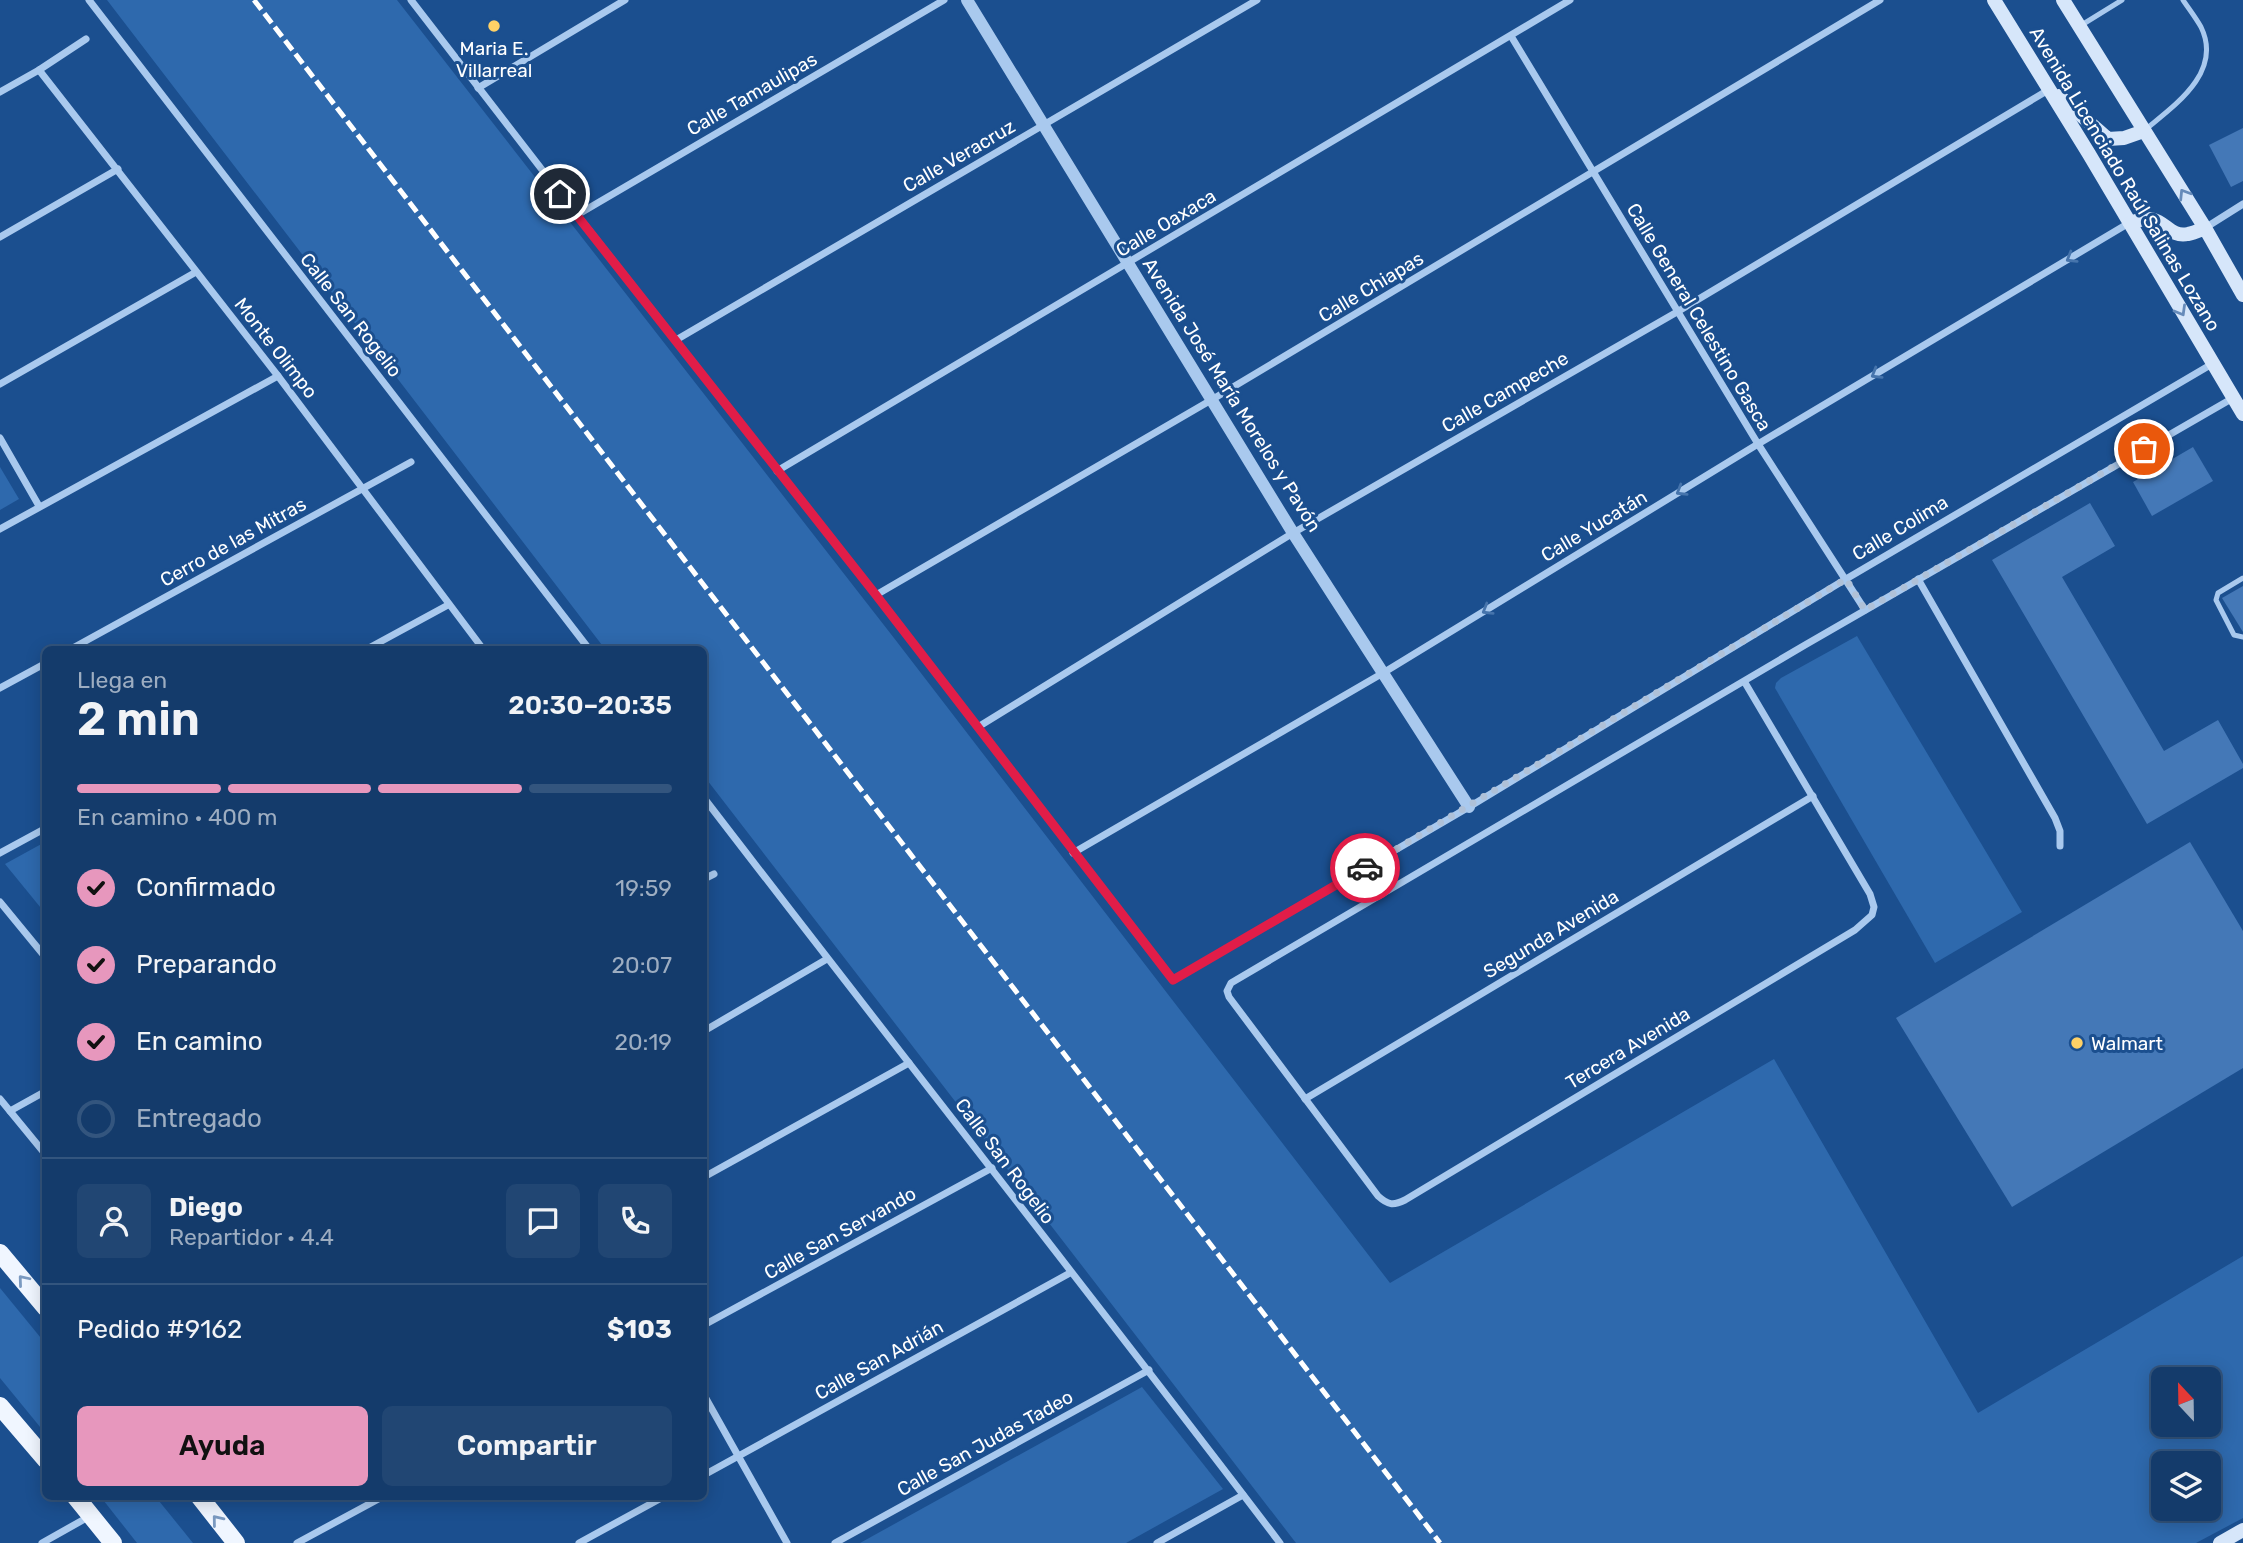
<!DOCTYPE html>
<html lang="es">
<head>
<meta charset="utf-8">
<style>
	body { margin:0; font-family:Rubik,sans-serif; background:#214673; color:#f1f3f6; height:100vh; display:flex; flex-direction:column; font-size:26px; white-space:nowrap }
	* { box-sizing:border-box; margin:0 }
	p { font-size:23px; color:#9dadc1 }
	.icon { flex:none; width:38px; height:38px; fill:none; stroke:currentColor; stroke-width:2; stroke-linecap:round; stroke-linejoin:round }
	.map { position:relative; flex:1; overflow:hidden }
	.panel { position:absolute; left:42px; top:646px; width:665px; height:854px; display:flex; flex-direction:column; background:#143b6b; border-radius:10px; box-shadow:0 4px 18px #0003,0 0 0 2px #33557e }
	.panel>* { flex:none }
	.needle { width:46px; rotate:338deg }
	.buttons { position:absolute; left:2151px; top:1367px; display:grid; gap:14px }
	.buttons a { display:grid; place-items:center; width:70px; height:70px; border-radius:10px; background:#143b6b; box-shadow:0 4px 18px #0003,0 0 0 2px #33557e; font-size:35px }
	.pin { position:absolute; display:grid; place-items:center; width:60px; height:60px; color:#fff; margin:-30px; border:4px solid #fff; border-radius:50%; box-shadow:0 2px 7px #0007 }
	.courier { position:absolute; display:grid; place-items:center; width:70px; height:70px; margin:-35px; border:5px solid #e11d48; border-radius:50%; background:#fff; color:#222; box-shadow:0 2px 9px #0007 }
	.head em { font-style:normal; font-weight:600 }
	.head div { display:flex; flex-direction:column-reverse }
	.head { display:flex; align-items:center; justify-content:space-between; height:119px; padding:0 35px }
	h1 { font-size:46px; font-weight:600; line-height:52px }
	.bar { display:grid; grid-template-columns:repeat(4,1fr); gap:10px 7px; align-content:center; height:84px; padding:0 35px }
	.bar i { height:9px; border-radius:5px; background:#33557e }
	.bar .on { background:#e797bd }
	.bar p { grid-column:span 4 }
	.line { display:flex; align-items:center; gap:18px; padding:0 35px; border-top:2px solid #33557e }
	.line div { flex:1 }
	.round { display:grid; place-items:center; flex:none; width:74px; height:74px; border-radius:10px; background:#214673 }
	ol { padding:0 35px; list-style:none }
	li { display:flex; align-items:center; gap:21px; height:77px }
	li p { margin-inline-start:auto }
	li .icon { padding:7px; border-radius:50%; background:#e797bd; color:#111; stroke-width:4 }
	li:last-child { color:#9dadc1 }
	li i { width:38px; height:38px; border:4px solid #33557e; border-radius:50% }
	.cta { display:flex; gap:14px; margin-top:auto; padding:14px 35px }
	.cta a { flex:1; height:80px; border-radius:10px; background:#e797bd; color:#111; font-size:28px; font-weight:600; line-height:80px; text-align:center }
	.cta a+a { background:#214673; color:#f1f3f6 }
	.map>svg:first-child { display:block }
</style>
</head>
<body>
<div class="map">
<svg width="2243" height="1543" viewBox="0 0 2243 1543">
	<rect width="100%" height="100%" fill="#1b4f8f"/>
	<g fill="#2e69ad" fill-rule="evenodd">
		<path d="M107,0H397L894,638L1390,1283L1774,1059L1978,1413L2243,1256V1518L2196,1543H1296L704,776V649H605ZM2163,1379H2208V1424H2163ZM2163,1463H2208V1508H2163Z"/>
		<polygon points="0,467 19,499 0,510"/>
		<polygon points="1857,636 2022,912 1935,963 1775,688 1776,683 1781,678"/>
		<polygon points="45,842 45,913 5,864"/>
		<polygon points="0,1288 45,1343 45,1433 0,1378"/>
		<polygon points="1142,1387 1223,1489 1126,1543 860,1543"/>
		<polygon points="100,1496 155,1496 193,1543 137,1543"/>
	</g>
	<g fill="#4478b7">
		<polygon points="2243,128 2243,181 2231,187 2209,145"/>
		<polygon points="2193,447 2213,481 2152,516 2133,482"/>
		<polygon points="2090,503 2115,546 2062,577 2164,751 2218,720 2243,764 2243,768 2147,824 1992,560"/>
		<polygon points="2243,586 2243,632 2222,598"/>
		<polygon points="2190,842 2243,931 2243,1068 2012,1207 1896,1018"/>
	</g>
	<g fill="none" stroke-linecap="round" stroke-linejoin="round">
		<g stroke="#a9c9ee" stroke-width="5">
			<polyline points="2080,26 2122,0"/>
			<path d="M2146,129C2175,105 2223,72 2201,27C2196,18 2189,9 2183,0"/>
			<polyline points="2243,578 2218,593 2216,600 2234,635 2243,637"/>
		</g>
		<g stroke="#a9c9ee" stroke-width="7">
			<polyline points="89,0 589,649"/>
			<polyline points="411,0 577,215 876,595 1173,980 1469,807 1846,579 2212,364"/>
			<polyline points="1511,36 1758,444 1865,610"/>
			<polyline points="39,70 278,376 483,649"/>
			<polyline points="478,88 625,0"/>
			<polyline points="0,92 39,70 86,39"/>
			<polyline points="577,215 944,0"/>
			<polyline points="2205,228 2243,204"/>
			<polyline points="0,237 118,169"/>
			<polyline points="676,340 1257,0"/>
			<polyline points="0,384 196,272"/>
			<polyline points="0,438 39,506"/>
			<polyline points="777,471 1570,0"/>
			<polyline points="0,529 278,376"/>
			<polyline points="1918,579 2055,818 2060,831 2060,846"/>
			<polyline points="876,595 1213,399 1880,0"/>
			<polyline points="71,649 411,462"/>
			<polyline points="367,649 448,605"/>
			<path d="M1744,681L1870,894L1874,907L1872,915L1855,930L1405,1200C1393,1206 1388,1205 1378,1196L1229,997L1227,991L1231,983L1805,645L2233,398"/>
			<polyline points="0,688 46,663"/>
			<polyline points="978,727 1293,533 1677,312 2050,89"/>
			<path d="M704,798C895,1047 1090,1293 1280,1543"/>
			<polyline points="0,853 46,828"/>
			<polyline points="1073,853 1383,673 1758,444 2129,223"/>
			<polyline points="704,879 714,874"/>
			<polyline points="0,902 46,958"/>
			<polyline points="704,1031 827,959"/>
			<polyline points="0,1099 46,1155"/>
			<polyline points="1305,1099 1813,796"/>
			<polyline points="10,1111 46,1091"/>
			<polyline points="704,1177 909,1063"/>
			<polyline points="704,1325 992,1168"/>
			<polyline points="704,1395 787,1543"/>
			<polyline points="704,1475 1070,1273"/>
			<polyline points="42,1543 90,1516"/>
			<polyline points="297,1543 384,1496"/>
			<polyline points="579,1543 665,1496"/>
			<polyline points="835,1543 1149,1370"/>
			<polyline points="1157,1543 1243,1495"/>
		</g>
		<polyline stroke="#a9c9ee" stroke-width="12" points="967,0 1293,533 1469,807"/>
		<g stroke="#d6e6fa" stroke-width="14">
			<polyline points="1994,0 2089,154 2243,414"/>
			<polyline points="2063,0 2205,228 2243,295"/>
			<polyline points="2059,96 2108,139 2124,138 2144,131"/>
			<path d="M2130,223C2165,208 2164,239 2188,234C2194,233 2200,230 2205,228"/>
			<polyline points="2220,1543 2243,1530"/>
		</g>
		<g stroke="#f0f6ff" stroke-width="18">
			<polyline points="0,1253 46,1308"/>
			<polyline points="0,1406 46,1460"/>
			<polyline points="75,1496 113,1543"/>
			<polyline points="199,1496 236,1543"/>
		</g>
		<polyline stroke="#fff" stroke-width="5" stroke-dasharray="12 5" stroke-linecap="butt" points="254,0 1440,1543"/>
	</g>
	<defs><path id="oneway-chevron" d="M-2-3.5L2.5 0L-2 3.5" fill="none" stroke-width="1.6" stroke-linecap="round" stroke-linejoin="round" transform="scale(1.75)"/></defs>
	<g stroke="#668bba">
		<use href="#oneway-chevron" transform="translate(2184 194) rotate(-122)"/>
		<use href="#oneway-chevron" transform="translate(2181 311) rotate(60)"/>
	</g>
	<g stroke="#4674ac">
		<use href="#oneway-chevron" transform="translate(2071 258) rotate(149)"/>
		<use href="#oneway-chevron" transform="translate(1876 374) rotate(149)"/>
		<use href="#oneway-chevron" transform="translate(1681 491) rotate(149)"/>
		<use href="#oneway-chevron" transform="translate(1487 610) rotate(149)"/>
	</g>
	<g stroke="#7b9ac1">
		<use href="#oneway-chevron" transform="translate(23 1280) rotate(-130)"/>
		<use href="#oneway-chevron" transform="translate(217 1520) rotate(-129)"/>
	</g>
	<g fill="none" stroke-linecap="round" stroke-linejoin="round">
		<polyline stroke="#afc1d8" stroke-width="7" stroke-dasharray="0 12.6" points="1365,868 1846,579 1865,610 2144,449"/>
		<polyline stroke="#e11d48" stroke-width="9" points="560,194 876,595 1173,980 1365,868"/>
	</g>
	<g fill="#ffd166" stroke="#1b4f8f" stroke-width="2.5">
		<circle cx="494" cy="26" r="7"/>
		<circle cx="2077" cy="1043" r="7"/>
	</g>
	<g text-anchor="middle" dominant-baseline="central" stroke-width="6" stroke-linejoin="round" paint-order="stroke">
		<g font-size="19" fill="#fff" stroke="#1b4f8f">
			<text x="494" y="48">Maria E.<tspan x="494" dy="22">Villarreal</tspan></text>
			<text x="2091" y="1043" text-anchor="start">Walmart</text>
		</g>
		<g font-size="19" fill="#fff" stroke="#1b4f8f">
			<text transform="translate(752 94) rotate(-30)">Calle Tamaulipas</text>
			<text transform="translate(959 156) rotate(-30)">Calle Veracruz</text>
			<text transform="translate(2125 179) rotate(59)">Avenida Licenciado Raúl Salinas Lozano</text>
			<text transform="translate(1166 223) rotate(-31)">Calle Oaxaca</text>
			<text transform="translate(1371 287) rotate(-31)">Calle Chiapas</text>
			<text transform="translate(351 315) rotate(52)">Calle San Rogelio</text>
			<text transform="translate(1699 317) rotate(59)">Calle General Celestino Gasca</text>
			<text transform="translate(276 348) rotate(52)">Monte Olimpo</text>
			<text transform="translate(1505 392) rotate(-30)">Calle Campeche</text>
			<text transform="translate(1232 395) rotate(58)">Avenida José María Morelos y Pavón</text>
			<text transform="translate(1594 526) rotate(-31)">Calle Yucatán</text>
			<text transform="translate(1900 528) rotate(-31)">Calle Colima</text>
			<text transform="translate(233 542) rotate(-29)">Cerro de las Mitras</text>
			<text transform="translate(1551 934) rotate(-31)">Segunda Avenida</text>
			<text transform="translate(1628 1048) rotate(-31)">Tercera Avenida</text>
			<text transform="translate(1005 1161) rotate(53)">Calle San Rogelio</text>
			<text transform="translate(840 1233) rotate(-29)">Calle San Servando</text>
			<text transform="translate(879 1360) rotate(-29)">Calle San Adrián</text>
			<text transform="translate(985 1443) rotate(-29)">Calle San Judas Tadeo</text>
		</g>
	</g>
</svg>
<div class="buttons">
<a><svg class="needle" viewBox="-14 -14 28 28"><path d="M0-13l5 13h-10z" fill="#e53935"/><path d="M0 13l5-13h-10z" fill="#9dadc1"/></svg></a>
<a><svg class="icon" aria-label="layers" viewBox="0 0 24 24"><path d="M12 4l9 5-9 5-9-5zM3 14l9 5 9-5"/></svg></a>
</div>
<div class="pin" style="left:2144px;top:449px;background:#ea580c"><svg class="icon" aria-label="bag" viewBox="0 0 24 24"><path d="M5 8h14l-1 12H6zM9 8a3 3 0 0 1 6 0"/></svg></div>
<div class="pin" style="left:560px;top:194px;background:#1f2937"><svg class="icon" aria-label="home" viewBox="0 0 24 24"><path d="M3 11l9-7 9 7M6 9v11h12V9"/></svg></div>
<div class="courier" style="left:1365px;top:868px"><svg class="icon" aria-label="car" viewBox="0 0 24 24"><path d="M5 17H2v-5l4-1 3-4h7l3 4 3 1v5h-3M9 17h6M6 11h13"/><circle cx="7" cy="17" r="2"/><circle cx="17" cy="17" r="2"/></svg></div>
<section class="panel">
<div class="head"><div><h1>2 min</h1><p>Llega en</p></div><em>20:30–20:35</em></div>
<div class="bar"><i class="on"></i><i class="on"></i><i class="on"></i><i></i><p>En camino · 400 m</p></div>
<ol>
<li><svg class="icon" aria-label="check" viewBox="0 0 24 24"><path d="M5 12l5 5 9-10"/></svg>Confirmado<p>19:59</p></li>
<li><svg class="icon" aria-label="check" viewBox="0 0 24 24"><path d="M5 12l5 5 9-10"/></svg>Preparando<p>20:07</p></li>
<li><svg class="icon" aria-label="check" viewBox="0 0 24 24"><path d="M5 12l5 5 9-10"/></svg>En camino<p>20:19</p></li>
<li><i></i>Entregado</li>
</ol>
<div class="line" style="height:126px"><a class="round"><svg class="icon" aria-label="person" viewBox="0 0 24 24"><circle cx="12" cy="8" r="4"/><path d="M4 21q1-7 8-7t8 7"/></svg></a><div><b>Diego</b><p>Repartidor · 4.4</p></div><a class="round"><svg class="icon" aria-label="chat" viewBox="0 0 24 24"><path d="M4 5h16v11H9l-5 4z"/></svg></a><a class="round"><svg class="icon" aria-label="phone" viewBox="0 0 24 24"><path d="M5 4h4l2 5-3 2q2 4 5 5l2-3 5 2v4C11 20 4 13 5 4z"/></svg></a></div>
<div class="line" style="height:91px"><div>Pedido #9162</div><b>$103</b></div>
<div class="cta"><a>Ayuda</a><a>Compartir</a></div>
</section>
</div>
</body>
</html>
